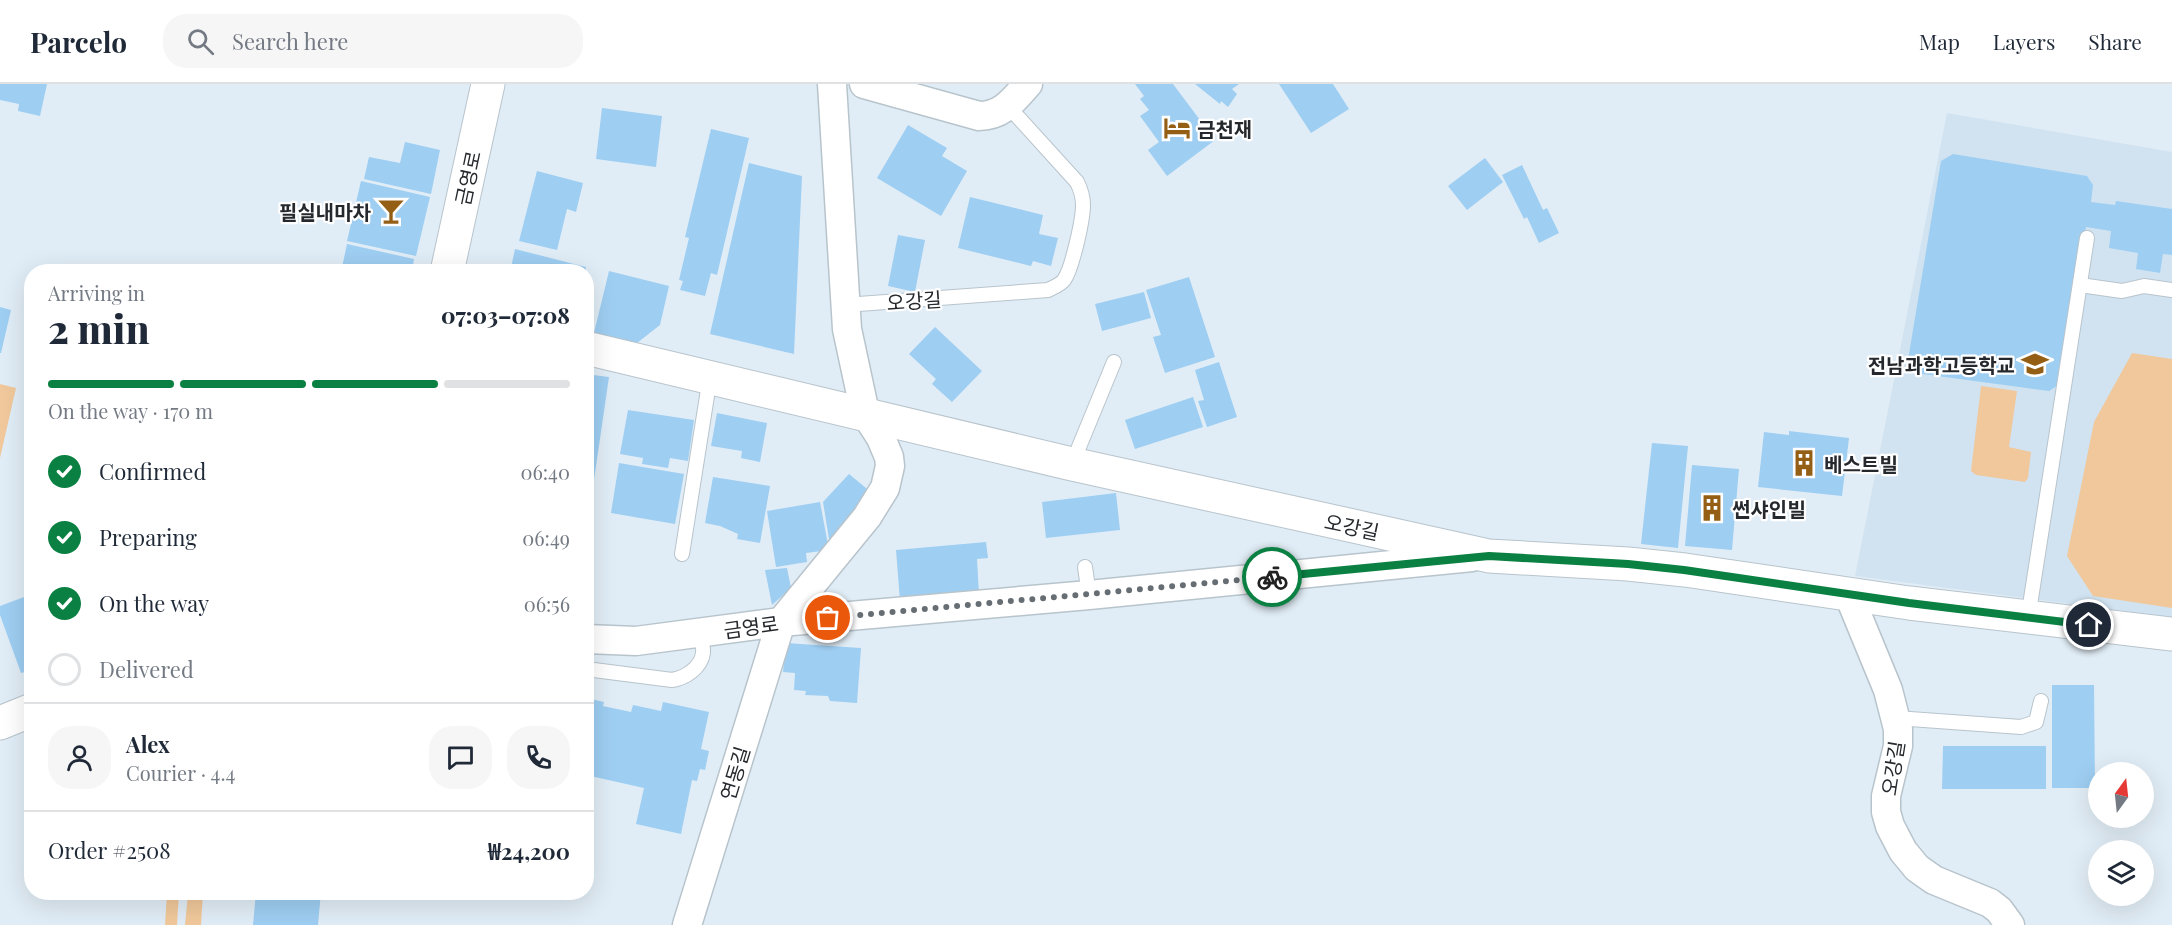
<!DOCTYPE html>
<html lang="en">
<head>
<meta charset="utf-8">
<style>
	body { margin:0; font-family:"Playfair Display","Noto Sans KR",serif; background:#f6f6f7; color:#1f2937; height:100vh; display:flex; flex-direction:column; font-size:22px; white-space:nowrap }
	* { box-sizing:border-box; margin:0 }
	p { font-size:20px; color:#747a83 }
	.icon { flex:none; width:33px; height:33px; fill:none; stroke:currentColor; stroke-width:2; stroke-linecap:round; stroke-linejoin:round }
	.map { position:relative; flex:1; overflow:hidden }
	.sheet { position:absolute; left:24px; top:180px; width:570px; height:636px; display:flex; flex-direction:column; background:#fff; border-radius:24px; box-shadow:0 6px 24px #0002 }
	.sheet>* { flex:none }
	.needle { width:39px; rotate:15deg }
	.buttons { position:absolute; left:2088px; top:678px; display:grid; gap:12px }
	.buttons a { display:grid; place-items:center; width:66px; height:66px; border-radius:50%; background:#fff; box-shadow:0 6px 24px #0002; font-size:30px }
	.pin { position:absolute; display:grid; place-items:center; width:51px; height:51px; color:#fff; margin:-26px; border:3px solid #fff; border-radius:50%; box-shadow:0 2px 6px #0007 }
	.courier { position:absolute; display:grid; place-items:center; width:60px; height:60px; margin:-30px; border:4px solid #0b8043; border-radius:50%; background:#fff; color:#222; box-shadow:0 2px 8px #0007 }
	.summary em { font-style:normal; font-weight:800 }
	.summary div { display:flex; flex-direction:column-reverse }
	.summary { display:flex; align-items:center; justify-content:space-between; height:102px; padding:0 24px }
	h1 { font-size:39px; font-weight:800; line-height:45px }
	.bar { display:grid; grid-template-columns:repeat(4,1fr); gap:9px 6px; align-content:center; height:72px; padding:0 24px }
	.bar i { height:8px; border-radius:4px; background:#e0e1e3 }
	.bar .current { background:#0b8043 }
	.bar p { grid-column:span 4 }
	.line { display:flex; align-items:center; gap:15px; padding:0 24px; border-top:2px solid #e0e1e3 }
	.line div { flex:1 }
	.round { display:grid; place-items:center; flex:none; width:63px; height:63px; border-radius:24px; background:#f6f6f7 }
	ol { padding:0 24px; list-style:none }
	li { display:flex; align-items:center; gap:18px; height:66px }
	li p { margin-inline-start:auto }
	li .icon { padding:6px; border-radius:50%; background:#0b8043; color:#fff; stroke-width:4 }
	li:last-child { color:#747a83 }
	li i { width:33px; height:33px; border:3px solid #e0e1e3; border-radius:50% }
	header { display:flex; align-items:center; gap:36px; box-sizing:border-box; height:84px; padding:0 30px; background:#fff; border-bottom:2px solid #e0e1e3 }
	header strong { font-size:28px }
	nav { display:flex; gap:33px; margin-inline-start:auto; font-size:21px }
	.search { width:420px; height:54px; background:#f6f6f7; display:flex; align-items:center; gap:15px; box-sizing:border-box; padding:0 21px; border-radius:24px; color:#747a83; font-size:22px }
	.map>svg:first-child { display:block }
</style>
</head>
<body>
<header>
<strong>Parcelo</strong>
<div class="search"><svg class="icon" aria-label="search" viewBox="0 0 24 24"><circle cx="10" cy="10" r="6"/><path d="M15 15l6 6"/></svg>Search here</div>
<nav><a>Map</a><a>Layers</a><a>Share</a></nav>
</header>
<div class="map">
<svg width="2172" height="841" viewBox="0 0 2172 841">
	<rect width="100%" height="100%" fill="#e1edf6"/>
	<polygon fill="#d1e3f1" points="1947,29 2172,68 2172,533 1855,492"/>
	<g fill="#f0c89b">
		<polygon points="2132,269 2172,275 2172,524 2093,512 2067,472 2094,338"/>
		<polygon points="0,300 16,304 0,374"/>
		<polygon points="1981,302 2017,307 2009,363 2031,368 2028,394 2025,398 1976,391 1971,387"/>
		<polygon points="167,809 179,809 177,841 165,841"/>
		<polygon points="188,809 203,809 201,841 185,841"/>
	</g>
	<g fill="#9ecef2">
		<polygon points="0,0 47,0 40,32 18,27 19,20 0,16"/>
		<polygon points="1135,0 1173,0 1215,56 1167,92 1148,66 1159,58 1140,32 1149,26 1140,15 1144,12"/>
		<polygon points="1195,0 1239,0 1232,5 1237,10 1228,23 1221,17 1220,20"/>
		<polygon points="1279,0 1333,0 1349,25 1311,49"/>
		<polygon points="602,24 662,32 656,83 596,75"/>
		<polygon points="908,41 947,64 942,72 967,87 941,132 877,94"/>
		<polygon points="711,45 749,54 717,191 711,189 705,212 680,206 683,197 679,196 689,154 685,153"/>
		<polygon points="405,58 440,66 431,110 364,95 369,73 400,79"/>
		<polygon points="1953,70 2087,92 2093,101 2091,118 2115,121 2116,117 2172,125 2172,171 2163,170 2160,189 2136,185 2138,169 2109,164 2111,147 2086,143 2060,300 2049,307 1915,289 1908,276 1941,77"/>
		<polygon points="1485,74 1503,98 1467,126 1448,102"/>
		<polygon points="749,79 802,92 794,270 710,250"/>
		<polygon points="1522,81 1543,126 1547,124 1559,149 1539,159 1527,133 1524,135 1502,91"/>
		<polygon points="537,87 583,99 576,128 567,125 557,166 519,157"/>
		<polygon points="361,97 430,113 416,172 347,157"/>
		<polygon points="970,113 1043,131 1039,150 1058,154 1051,182 1033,177 1031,182 958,164"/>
		<polygon points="898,151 925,156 915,208 888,202"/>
		<polygon points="347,160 414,175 412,188 341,188"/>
		<polygon points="515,165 586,183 585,188 510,188"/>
		<polygon points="609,187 669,202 660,241 637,259 594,249"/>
		<polygon points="1189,193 1215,273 1165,289 1153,253 1161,251 1146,206"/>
		<polygon points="1144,208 1151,234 1102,247 1095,220"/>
		<polygon points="0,223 11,226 1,269 0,269"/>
		<polygon points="935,243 982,287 952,318 932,300 936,295 909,270"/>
		<polygon points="1219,278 1237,333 1207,343 1198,317 1204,316 1195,286"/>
		<polygon points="586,290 609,293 588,437 586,437"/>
		<polygon points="1193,313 1203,343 1135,365 1125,336"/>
		<polygon points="628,326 694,336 688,377 670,374 668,384 642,380 643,374 620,370"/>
		<polygon points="717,329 767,339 760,378 741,374 742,367 711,362"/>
		<polygon points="1789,347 1849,354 1842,412 1758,403 1764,348 1789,351"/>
		<polygon points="1652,359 1688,362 1678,464 1641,460"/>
		<polygon points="619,379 684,390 675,440 611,429"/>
		<polygon points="1692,381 1739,385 1732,466 1685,462"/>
		<polygon points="849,390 872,409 830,461 823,418"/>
		<polygon points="713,393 770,402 760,459 737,455 738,450 720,442 705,439"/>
		<polygon points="1116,409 1120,446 1046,454 1042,418"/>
		<polygon points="820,418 829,466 806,469 807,478 776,483 767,427"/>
		<polygon points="986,458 988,474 977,475 979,510 900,517 896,466"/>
		<polygon points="787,484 791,504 772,521 765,486"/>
		<polygon points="32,510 32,586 21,589 0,531 0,522"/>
		<polygon points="786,559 861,564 857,619 830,617 828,612 805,611 806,607 794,606 795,589 783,588"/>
		<polygon points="2052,601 2094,601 2095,704 2052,704"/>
		<polygon points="586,614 604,618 603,622 631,628 633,621 661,627 663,618 709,628 701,665 709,667 705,686 700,685 697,697 692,696 681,750 636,740 644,704 586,691"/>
		<polygon points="1943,662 2046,662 2046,705 1942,705"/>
		<polygon points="256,808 321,808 318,841 253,841"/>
	</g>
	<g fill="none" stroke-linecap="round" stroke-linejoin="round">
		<defs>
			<g id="lane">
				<polyline points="2080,201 2122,207 2144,202 2172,206"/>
				<path d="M845,221L1048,206C1054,203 1060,201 1064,196C1072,185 1083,136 1083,121C1083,113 1081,106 1077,98L1008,22"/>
				<polyline points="1072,380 1114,278"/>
				<polyline points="682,470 710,293"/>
				<polyline points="1085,483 1089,511"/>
				<polyline points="2028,534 2087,154"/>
				<path d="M586,585L672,596C685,594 701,584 703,569C704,563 701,555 699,549"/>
				<polyline points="1896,634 2021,643 2036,638 2041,617"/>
			</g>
			<g id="street">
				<path d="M864,0L979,32C1003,32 1013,16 1028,0"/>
				<polyline points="1848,509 1888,606 1898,645 1898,662 1886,712 1886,728 1890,742 1903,767 1917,784 1934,796 1990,819 1999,826 2010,841"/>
				<polyline points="586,555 636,557 781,538 1089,511 1472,473"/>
				<polyline points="687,841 781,538 867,433 885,404 890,382 889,373 881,354 865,329 847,245 832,0"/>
			</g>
			<g id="secondary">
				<polyline points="447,188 488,0"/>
				<polyline points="586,264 1072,380 1489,472 1628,480 1685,486 1909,519 2172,550"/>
				<polyline points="0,639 32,626"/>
			</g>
		</defs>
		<use href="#lane" stroke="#b8c4cc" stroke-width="16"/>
		<use href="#street" stroke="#b8c4cc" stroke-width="31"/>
		<use href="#secondary" stroke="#b8c4cc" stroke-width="35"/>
		<use href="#lane" stroke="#fff" stroke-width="14"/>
		<use href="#street" stroke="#fff" stroke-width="28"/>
		<use href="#secondary" stroke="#fff" stroke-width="33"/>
	</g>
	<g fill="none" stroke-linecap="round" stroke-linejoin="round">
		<polyline stroke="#676e73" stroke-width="6" stroke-dasharray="0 10.8" points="828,534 1272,493"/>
		<polyline stroke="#0b8043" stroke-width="8" points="1272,493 1489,472 1628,480 1684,486 1909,519 2089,541"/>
	</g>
	<defs>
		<symbol id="hotel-bare" viewBox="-9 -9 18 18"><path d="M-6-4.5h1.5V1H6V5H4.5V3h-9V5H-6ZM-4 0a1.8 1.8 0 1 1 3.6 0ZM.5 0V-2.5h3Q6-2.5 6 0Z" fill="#945f14" stroke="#fff" stroke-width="2.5" paint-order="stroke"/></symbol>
		<symbol id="bar-bare" viewBox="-9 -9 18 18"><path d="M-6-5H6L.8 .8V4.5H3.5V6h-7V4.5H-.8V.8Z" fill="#945f14" stroke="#fff" stroke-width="2.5" paint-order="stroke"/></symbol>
		<symbol id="school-bare" viewBox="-9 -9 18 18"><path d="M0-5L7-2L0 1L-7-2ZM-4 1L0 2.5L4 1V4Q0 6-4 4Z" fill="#945f14" stroke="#fff" stroke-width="2.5" paint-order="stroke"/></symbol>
		<symbol id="building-bare" viewBox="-9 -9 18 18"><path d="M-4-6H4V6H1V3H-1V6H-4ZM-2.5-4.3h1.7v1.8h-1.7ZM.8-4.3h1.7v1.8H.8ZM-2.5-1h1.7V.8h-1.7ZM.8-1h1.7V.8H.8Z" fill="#945f14" stroke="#fff" stroke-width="2.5" paint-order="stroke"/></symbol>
	</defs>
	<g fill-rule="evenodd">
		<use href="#hotel-bare" x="1158" y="25" width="38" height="38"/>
		<use href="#bar-bare" x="372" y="108" width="38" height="38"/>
		<use href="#school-bare" x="2016" y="261" width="38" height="38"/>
		<use href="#building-bare" x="1785" y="360" width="38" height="38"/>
		<use href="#building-bare" x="1693" y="405" width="38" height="38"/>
	</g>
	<g text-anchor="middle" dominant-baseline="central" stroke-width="4.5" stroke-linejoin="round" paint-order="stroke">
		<g font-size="20" font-weight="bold" fill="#25292d" stroke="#fff" text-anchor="start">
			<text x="1197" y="44">금천재</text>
			<text x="371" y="127" text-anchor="end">필실내마차</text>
			<text x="2015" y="280" text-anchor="end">전남과학고등학교</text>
			<text x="1824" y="379">베스트빌</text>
			<text x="1732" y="424">썬샤인빌</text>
		</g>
		<g font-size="20" fill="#25292d" stroke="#fff">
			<text transform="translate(467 94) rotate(-78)">금영로</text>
			<text transform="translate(914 216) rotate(-4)">오강길</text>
			<text transform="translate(1352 442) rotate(12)">오강길</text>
			<text transform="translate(751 542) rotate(-8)">금영로</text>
			<text transform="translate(1892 684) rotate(-81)">오강길</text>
			<text transform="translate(734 689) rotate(-73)">연동길</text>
		</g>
	</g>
</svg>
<div class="buttons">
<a><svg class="needle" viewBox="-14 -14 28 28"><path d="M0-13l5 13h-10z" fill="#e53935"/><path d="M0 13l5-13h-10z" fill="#747a83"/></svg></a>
<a><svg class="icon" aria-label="layers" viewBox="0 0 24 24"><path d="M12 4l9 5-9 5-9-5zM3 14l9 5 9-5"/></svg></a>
</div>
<div class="pin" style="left:828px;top:534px;background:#ea580c"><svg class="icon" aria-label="bag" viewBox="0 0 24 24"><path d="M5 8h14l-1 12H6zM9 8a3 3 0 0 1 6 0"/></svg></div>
<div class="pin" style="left:2089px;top:541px;background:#1f2937"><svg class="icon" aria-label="home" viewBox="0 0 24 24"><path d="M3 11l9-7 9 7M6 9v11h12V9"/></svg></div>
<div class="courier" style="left:1272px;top:493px"><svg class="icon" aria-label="bike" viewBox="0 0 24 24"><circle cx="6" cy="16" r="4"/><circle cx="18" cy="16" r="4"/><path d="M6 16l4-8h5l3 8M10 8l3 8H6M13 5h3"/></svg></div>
<section class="sheet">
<div class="summary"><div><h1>2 min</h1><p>Arriving in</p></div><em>07:03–07:08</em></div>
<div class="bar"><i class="current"></i><i class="current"></i><i class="current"></i><i></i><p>On the way · 170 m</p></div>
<ol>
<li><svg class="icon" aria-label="check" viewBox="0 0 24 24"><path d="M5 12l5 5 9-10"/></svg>Confirmed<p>06:40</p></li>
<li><svg class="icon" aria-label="check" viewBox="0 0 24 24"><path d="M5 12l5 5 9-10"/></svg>Preparing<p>06:49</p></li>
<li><svg class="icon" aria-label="check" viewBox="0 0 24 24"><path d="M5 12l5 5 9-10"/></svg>On the way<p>06:56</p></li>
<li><i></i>Delivered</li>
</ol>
<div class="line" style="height:108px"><a class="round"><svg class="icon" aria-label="person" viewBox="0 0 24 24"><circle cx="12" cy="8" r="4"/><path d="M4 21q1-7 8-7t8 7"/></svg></a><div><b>Alex</b><p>Courier · 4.4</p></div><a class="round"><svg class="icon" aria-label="chat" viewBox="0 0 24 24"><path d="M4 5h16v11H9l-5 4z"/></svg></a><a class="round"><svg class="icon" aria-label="phone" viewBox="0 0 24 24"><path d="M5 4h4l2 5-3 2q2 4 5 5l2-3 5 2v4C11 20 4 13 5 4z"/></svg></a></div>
<div class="line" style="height:78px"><div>Order #2508</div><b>₩24,200</b></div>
</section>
</div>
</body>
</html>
